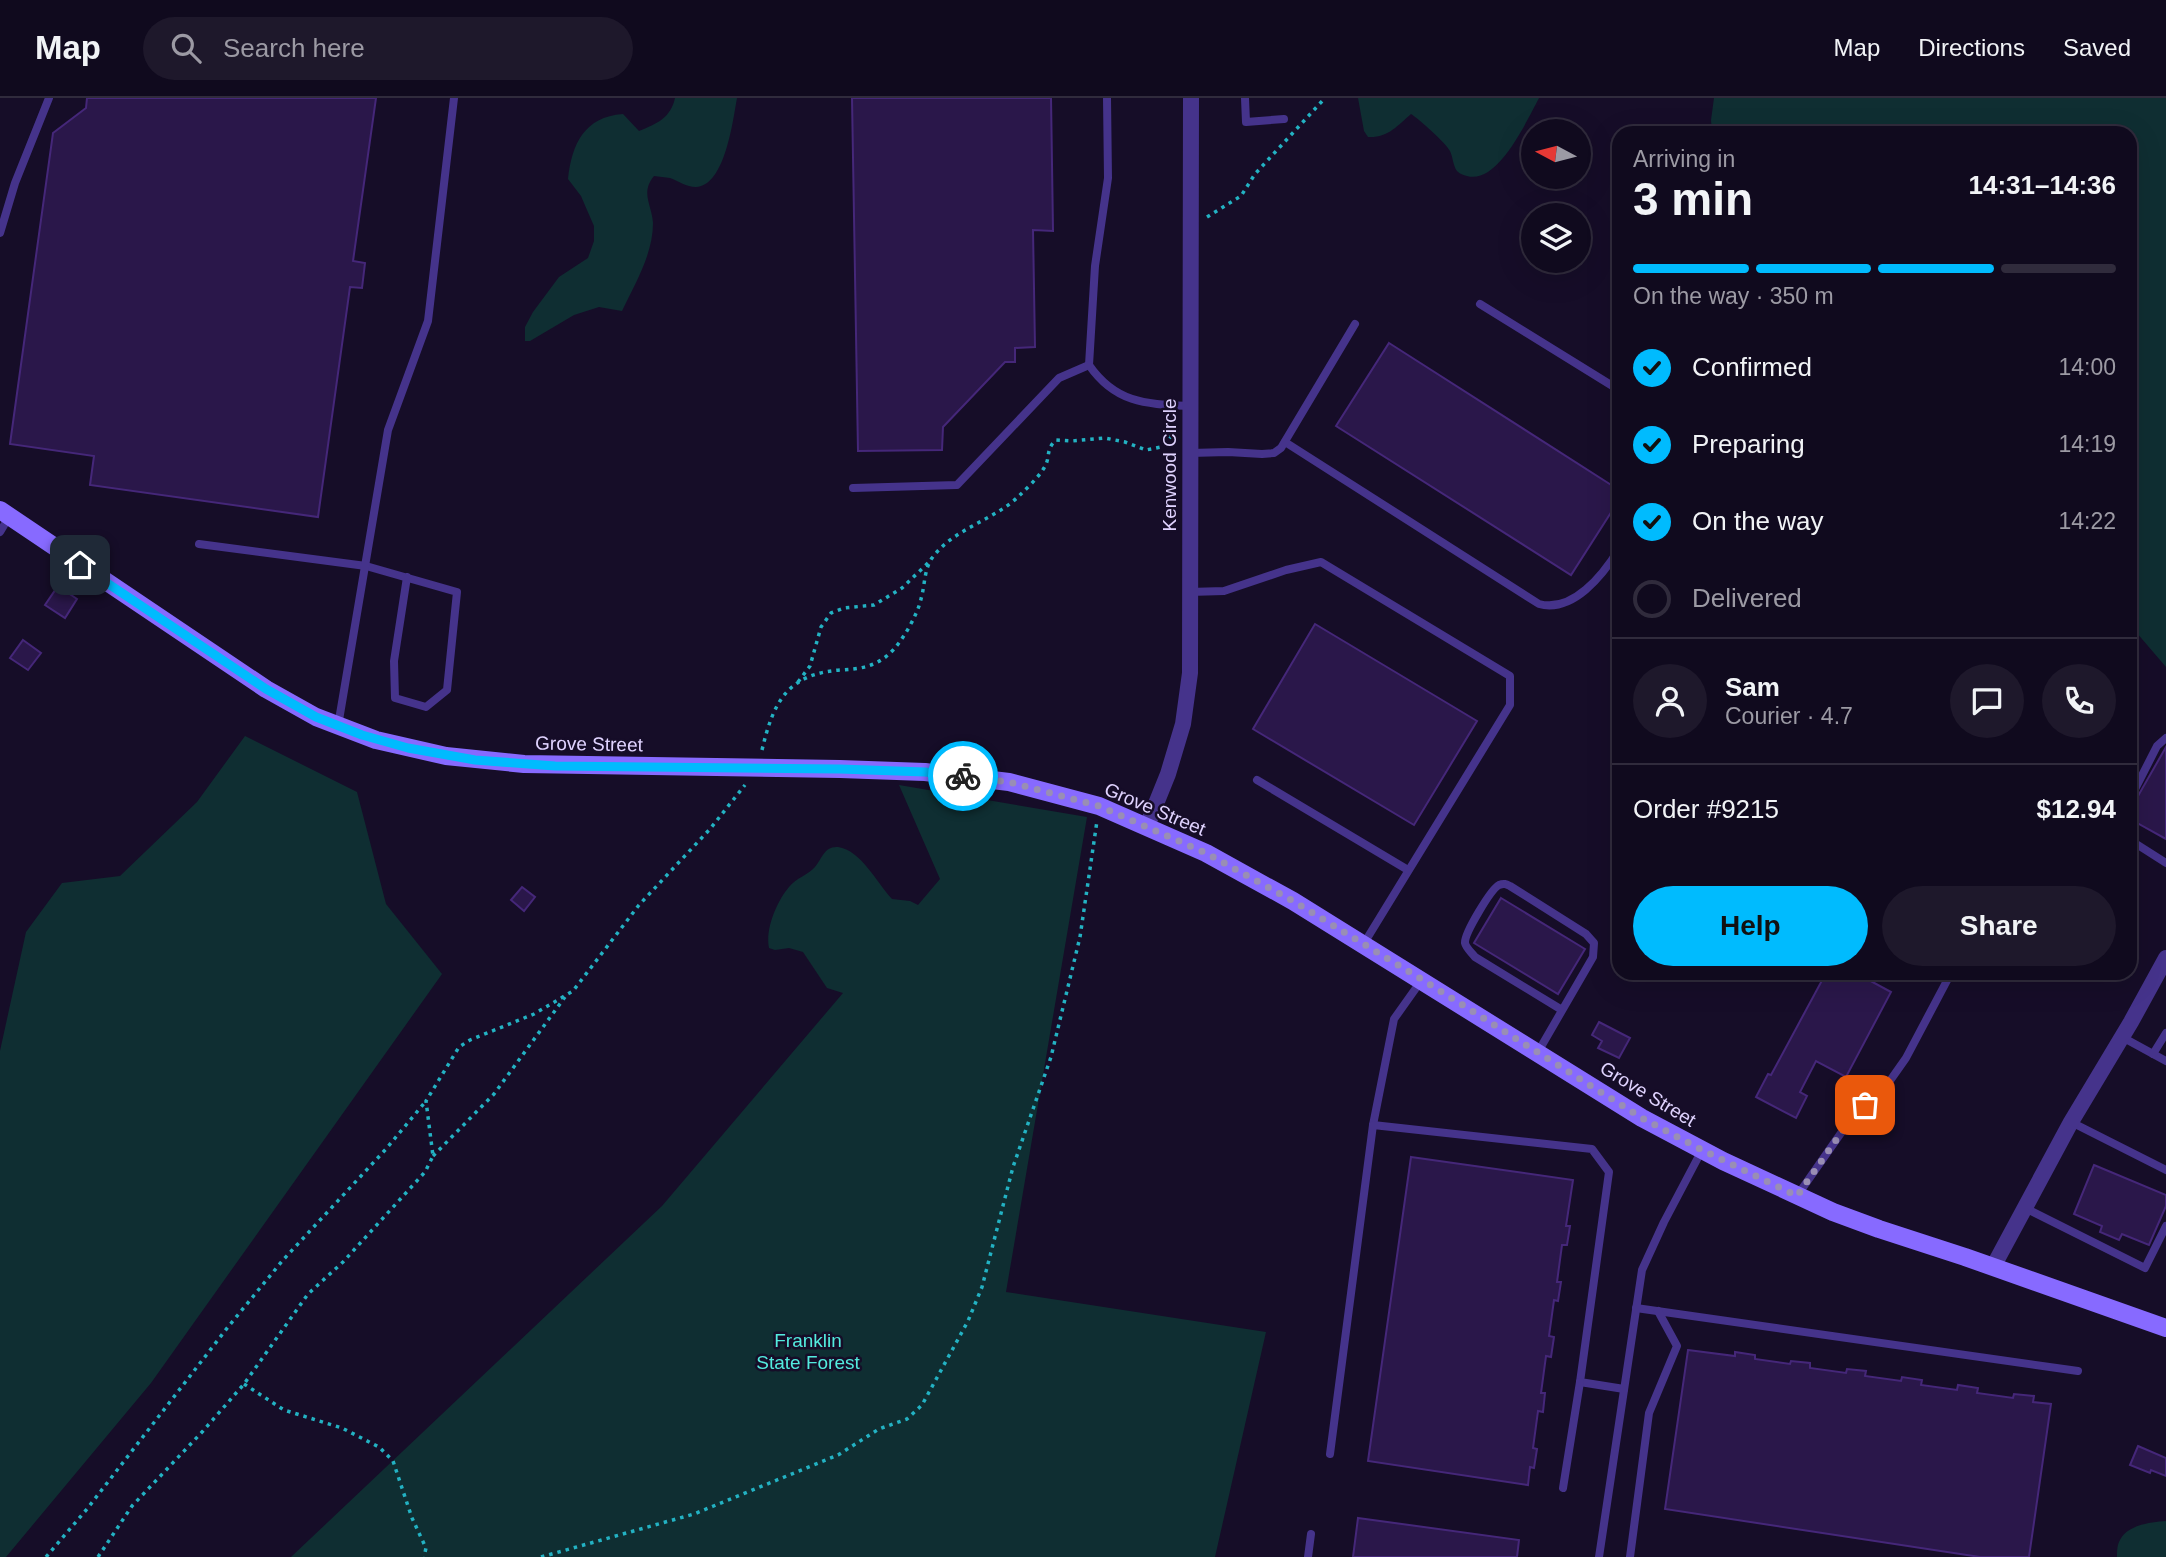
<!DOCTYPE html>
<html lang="en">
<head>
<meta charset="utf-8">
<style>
	body { margin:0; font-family:Helvetica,sans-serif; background:#1e182b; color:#f1f3f6; height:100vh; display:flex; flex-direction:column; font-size:26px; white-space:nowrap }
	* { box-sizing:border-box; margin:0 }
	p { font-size:23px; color:#9c9aa4 }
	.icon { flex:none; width:38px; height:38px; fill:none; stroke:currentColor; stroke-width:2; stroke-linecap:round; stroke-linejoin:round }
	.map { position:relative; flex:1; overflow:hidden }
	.details { position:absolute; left:1612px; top:28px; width:525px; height:854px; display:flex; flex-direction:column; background:#100a1e; border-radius:21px; box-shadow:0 7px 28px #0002,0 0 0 2px #302b3c }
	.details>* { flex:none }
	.needle { width:46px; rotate:277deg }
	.tools { position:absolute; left:1521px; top:21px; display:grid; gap:14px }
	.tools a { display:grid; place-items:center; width:70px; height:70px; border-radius:50%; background:#100a1e; box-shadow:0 7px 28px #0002,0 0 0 2px #302b3c; font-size:35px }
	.pin { position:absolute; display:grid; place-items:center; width:60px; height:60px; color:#fff; margin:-30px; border-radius:14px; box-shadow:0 4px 10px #0006 }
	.courier { position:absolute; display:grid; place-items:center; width:70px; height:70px; margin:-35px; border:5px solid #00bbfe; border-radius:50%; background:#fff; color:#222; box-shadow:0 2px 9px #0007 }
	.head em { font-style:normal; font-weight:700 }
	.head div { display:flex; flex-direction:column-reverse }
	.head { display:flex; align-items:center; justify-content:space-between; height:119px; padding:0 21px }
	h1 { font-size:46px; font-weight:700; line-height:52px }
	.bar { display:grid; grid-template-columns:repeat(4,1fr); gap:10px 7px; align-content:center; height:84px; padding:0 21px }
	.bar i { height:9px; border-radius:5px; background:#302b3c }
	.bar .on { background:#00bbfe }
	.bar p { grid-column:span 4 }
	.line { display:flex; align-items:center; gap:18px; padding:0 21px; border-top:2px solid #302b3c }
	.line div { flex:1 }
	.round { display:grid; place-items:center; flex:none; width:74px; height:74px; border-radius:37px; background:#1e182b }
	ol { padding:0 21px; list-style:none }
	li { display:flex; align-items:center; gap:21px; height:77px }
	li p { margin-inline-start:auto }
	li .icon { padding:7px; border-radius:50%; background:#00bbfe; color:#111; stroke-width:4 }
	li:last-child { color:#9c9aa4 }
	li i { width:38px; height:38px; border:4px solid #302b3c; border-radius:50% }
	.primary-button { display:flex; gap:14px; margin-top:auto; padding:14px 21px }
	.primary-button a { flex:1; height:80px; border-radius:42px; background:#00bbfe; color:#111; font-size:28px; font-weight:700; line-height:80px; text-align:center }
	.primary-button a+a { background:#1e182b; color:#f1f3f6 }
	header { display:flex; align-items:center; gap:42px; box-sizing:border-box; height:98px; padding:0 35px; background:#100a1e; border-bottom:2px solid #302b3c }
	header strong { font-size:33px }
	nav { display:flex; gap:38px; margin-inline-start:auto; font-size:24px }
	.search { width:490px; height:63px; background:#1e182b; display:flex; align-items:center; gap:18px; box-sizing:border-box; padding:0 24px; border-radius:38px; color:#9c9aa4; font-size:26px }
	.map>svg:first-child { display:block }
</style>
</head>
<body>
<header>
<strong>Map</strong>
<div class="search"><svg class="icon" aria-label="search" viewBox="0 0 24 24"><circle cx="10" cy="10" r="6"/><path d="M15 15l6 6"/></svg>Search here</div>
<nav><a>Map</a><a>Directions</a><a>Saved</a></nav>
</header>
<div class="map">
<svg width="2166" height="1459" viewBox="0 0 2166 1459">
	<rect width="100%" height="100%" fill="#160d28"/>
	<g fill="#0f2e32">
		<path d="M675,0H737C733,22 725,88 696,89C686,89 679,83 670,80C665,79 659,79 654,78C640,95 652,107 653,125C653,156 635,186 622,213L599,209L574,217L530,243H525V229L533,214L559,179L588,160L594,143V128L587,112L581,98L568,81C572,46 584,19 623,16L639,33C656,26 671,20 675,0Z"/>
		<path d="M1358,0H1539C1527,22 1498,87 1467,78C1463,77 1460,76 1457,73C1453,68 1453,59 1450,53C1445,44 1420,22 1411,16C1397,28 1388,40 1368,39L1364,33Z"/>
		<polygon points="1714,0 2166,0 2166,569 2130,527 2130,35 1712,35 1711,22"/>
		<polygon points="245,638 357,694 386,806 442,876 151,1285 6,1459 0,1459 0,953 26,834 62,785 120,778 197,704"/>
		<path d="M899,687L1087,719L1006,1194L1266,1234L1215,1459H291L662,1108L843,895L827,890L803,854L789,850L775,852L769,850C765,831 777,803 789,789C796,780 808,777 815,769C822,761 824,748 838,749C861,752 877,785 892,801L910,803L918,807L940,781Z"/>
		<path d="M2166,1423V1459H2117C2117,1454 2117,1447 2120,1442C2127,1427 2151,1424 2166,1423Z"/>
	</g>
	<g fill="#2a174a" stroke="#452779" stroke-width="2">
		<polygon points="87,0 376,0 353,163 365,165 362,190 350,189 318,419 90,387 94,358 10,346 53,35 86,10"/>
		<polygon points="852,0 1051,0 1053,133 1033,132 1035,249 1015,250 1015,264 1005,264 943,329 942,352 858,353"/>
		<polygon points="1389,245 1619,392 1619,402 1571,477 1336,328"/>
		<polygon points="58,488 77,501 65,520 45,507"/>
		<polygon points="1315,526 1477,623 1414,727 1253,631"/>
		<polygon points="23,542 41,555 28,572 10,560"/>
		<polygon points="2166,649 2166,741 2130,721 2130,712"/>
		<polygon points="522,789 535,799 524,813 511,802"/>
		<polygon points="1501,800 1585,851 1558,896 1474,845"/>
		<polygon points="1826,875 1856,875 1891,894 1846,979 1816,963 1800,994 1807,998 1796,1020 1756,999 1768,976 1771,977"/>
		<polygon points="1599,924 1630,940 1619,960 1598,950 1602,943 1592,937"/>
		<polygon points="1411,1059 1573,1082 1566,1128 1570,1128 1567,1147 1562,1147 1557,1184 1561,1184 1558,1203 1554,1202 1549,1238 1554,1239 1551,1259 1546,1258 1541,1295 1545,1295 1543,1314 1538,1313 1533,1350 1537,1351 1534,1370 1530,1369 1528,1387 1368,1363"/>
		<polygon points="2094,1067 2166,1097 2166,1108 2149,1147 2122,1136 2119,1142 2100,1134 2102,1128 2074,1116"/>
		<polygon points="1688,1252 1735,1258 1735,1254 1755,1257 1755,1261 1790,1266 1791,1263 1810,1265 1810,1270 1846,1275 1847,1271 1866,1273 1865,1278 1901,1283 1902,1279 1922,1282 1921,1287 1957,1292 1958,1287 1978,1290 1977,1295 2013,1300 2014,1296 2034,1298 2033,1304 2051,1306 2029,1459 1980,1459 1665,1411"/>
		<polygon points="2138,1348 2166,1360 2166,1378 2151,1372 2150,1375 2130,1367"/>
		<polygon points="1358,1420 1519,1442 1517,1459 1353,1459"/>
	</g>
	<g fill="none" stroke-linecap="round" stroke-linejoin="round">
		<g stroke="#23b2c3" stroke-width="3.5" stroke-dasharray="3.5 5" stroke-linecap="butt">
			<polyline points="1207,119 1241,98 1255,76 1325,0"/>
			<polyline points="798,584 810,568 821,529 831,515 844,510 874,507 902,490 928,465"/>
			<path d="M762,652C773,606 786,576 840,572C859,571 875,569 889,556C901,546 918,516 921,501C925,487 924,472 932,460C954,430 993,423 1019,398C1027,390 1038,380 1044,370C1051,359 1045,352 1056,342L1072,343L1105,340L1125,344L1146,352L1161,349L1174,335"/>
			<polyline points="433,1058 494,996 565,899"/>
			<polyline points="244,1286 284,1312 342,1330 379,1349 393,1363 412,1420 426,1450 424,1459"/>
			<polyline points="46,1459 87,1411 228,1229 283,1162 386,1051 426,1003"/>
			<polyline points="98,1459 132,1408 203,1333 244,1286 308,1196 343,1164 425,1074 433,1058 426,1003 459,949 470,942 534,916 573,893 639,807 710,731 745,687"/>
			<polyline points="541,1459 694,1416 838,1357 879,1331 907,1321 922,1307 968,1223 982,1189 1013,1069 1051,959 1080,839 1097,723"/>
		</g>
		<g stroke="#45338b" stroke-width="8">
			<path d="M1107,0L1108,80L1095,168L1089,267C1116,306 1147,306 1190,308"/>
			<polyline points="1245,0 1246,24 1284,21"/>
			<polyline points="0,135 15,85 49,0"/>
			<polyline points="1480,206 1619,292"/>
			<path d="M1285,344L1539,506C1573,515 1603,477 1619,451"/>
			<polyline points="1190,355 1228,354 1262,356 1274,355 1281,350 1355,226"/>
			<polyline points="853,390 957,387 1059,280 1089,267"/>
			<polyline points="0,434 9,419"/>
			<polyline points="199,446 366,468 457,494 447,592 426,609 395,600 394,563 407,479"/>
			<polyline points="1189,494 1224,493 1286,472 1321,464 1510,578 1510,607 1363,847"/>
			<polyline points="338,628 388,332 428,223 454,0"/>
			<polyline points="1257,682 1408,772"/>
			<polyline points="2130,701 2157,648 2166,640"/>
			<polyline points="2130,742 2166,765"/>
			<polyline points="2122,939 2166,963"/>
			<path d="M1538,954L1593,859L1594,845L1586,836L1510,788C1506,786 1504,785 1499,787C1491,791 1464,836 1465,845C1466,850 1472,855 1475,859L1562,912"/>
			<polyline points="2153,956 2166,935"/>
			<polyline points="2071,1024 2166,1072"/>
			<polyline points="1373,1027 1394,921 1421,883"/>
			<polyline points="1797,1098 1848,1025 1865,1007 1887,987 1906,960 1951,875"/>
			<polyline points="2025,1110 2145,1170 2166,1128"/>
			<polyline points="1636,1210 2078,1273"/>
			<polyline points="1330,1356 1373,1027 1592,1051 1609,1074 1580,1284 1624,1291"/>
			<polyline points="1563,1390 1580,1284"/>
			<polyline points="1308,1459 1311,1436"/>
			<polyline points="1599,1459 1642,1172 1664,1124 1702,1052"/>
			<polyline points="1630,1459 1649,1315 1677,1248 1658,1213"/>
		</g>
		<g stroke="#45338b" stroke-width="16">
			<polyline points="1147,728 1168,676 1183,626 1190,575 1191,0"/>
			<polyline points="1993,1169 2071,1024 2131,924 2166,860"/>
		</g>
		<polyline stroke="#876aff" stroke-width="18" points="0,412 266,591 316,619 376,642 446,658 524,666 840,671 925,674 1009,684 1099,708 1206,755 1293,803 1642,1020 1723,1063 1833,1114 1879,1131 1965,1159 2166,1230"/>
	</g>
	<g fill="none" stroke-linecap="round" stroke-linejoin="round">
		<polyline stroke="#998eb4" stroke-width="7" stroke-dasharray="0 12.6" points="963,678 1009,684 1099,708 1206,755 1293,803 1426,884 1642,1020 1702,1052 1797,1098 1848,1025 1865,1007"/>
		<polyline stroke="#00bbfe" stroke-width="9" points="80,467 266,591 316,619 362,637 408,650 475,662 555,668 840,671 925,674 963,678"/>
	</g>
	<g text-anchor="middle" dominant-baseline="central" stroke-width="5" stroke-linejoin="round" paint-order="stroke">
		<g font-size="19" fill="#e0d3ff" stroke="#160d28">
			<text transform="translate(1169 367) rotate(-90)">Kenwood Circle</text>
			<text transform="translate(589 646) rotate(1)">Grove Street</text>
			<text transform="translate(1155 711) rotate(23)">Grove Street</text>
			<text transform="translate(1648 996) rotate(31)">Grove Street</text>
		</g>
		<g font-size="19" fill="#53ebde" stroke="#160d28">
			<text x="808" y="1242">Franklin<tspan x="808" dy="22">State Forest</tspan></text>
		</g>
	</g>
</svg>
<div class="tools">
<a><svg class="needle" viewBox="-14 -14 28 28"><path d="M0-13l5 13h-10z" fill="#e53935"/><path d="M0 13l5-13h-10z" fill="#9c9aa4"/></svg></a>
<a><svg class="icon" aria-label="layers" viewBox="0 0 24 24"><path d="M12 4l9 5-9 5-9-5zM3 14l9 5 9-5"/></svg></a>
</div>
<div class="pin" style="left:1865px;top:1007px;background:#ea580c"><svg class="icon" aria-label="bag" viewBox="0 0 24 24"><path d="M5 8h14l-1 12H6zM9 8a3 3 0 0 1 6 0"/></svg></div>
<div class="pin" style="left:80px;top:467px;background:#1f2937"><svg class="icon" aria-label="home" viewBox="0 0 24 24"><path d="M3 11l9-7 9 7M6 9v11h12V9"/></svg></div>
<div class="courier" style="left:963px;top:678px"><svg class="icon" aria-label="bike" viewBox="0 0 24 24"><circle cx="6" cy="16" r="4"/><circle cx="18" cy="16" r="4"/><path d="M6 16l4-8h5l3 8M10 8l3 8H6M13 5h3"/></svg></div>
<section class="details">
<div class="head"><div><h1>3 min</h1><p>Arriving in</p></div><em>14:31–14:36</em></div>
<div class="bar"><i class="on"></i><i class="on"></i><i class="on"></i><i></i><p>On the way · 350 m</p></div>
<ol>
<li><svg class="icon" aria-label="check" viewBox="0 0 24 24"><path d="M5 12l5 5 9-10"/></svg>Confirmed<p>14:00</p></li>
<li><svg class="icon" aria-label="check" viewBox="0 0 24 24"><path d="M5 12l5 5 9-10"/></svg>Preparing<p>14:19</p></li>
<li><svg class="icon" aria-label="check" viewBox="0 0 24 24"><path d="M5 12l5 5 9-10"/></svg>On the way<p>14:22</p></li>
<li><i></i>Delivered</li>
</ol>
<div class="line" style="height:126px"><a class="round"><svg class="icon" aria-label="person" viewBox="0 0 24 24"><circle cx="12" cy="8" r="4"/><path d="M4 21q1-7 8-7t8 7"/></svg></a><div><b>Sam</b><p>Courier · 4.7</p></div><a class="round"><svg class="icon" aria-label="chat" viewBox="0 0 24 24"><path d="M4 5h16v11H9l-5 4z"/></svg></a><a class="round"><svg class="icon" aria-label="phone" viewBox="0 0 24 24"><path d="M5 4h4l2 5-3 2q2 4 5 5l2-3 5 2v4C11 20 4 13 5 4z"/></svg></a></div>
<div class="line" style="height:91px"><div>Order #9215</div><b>$12.94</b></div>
<div class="primary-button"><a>Help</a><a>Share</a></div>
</section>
</div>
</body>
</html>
